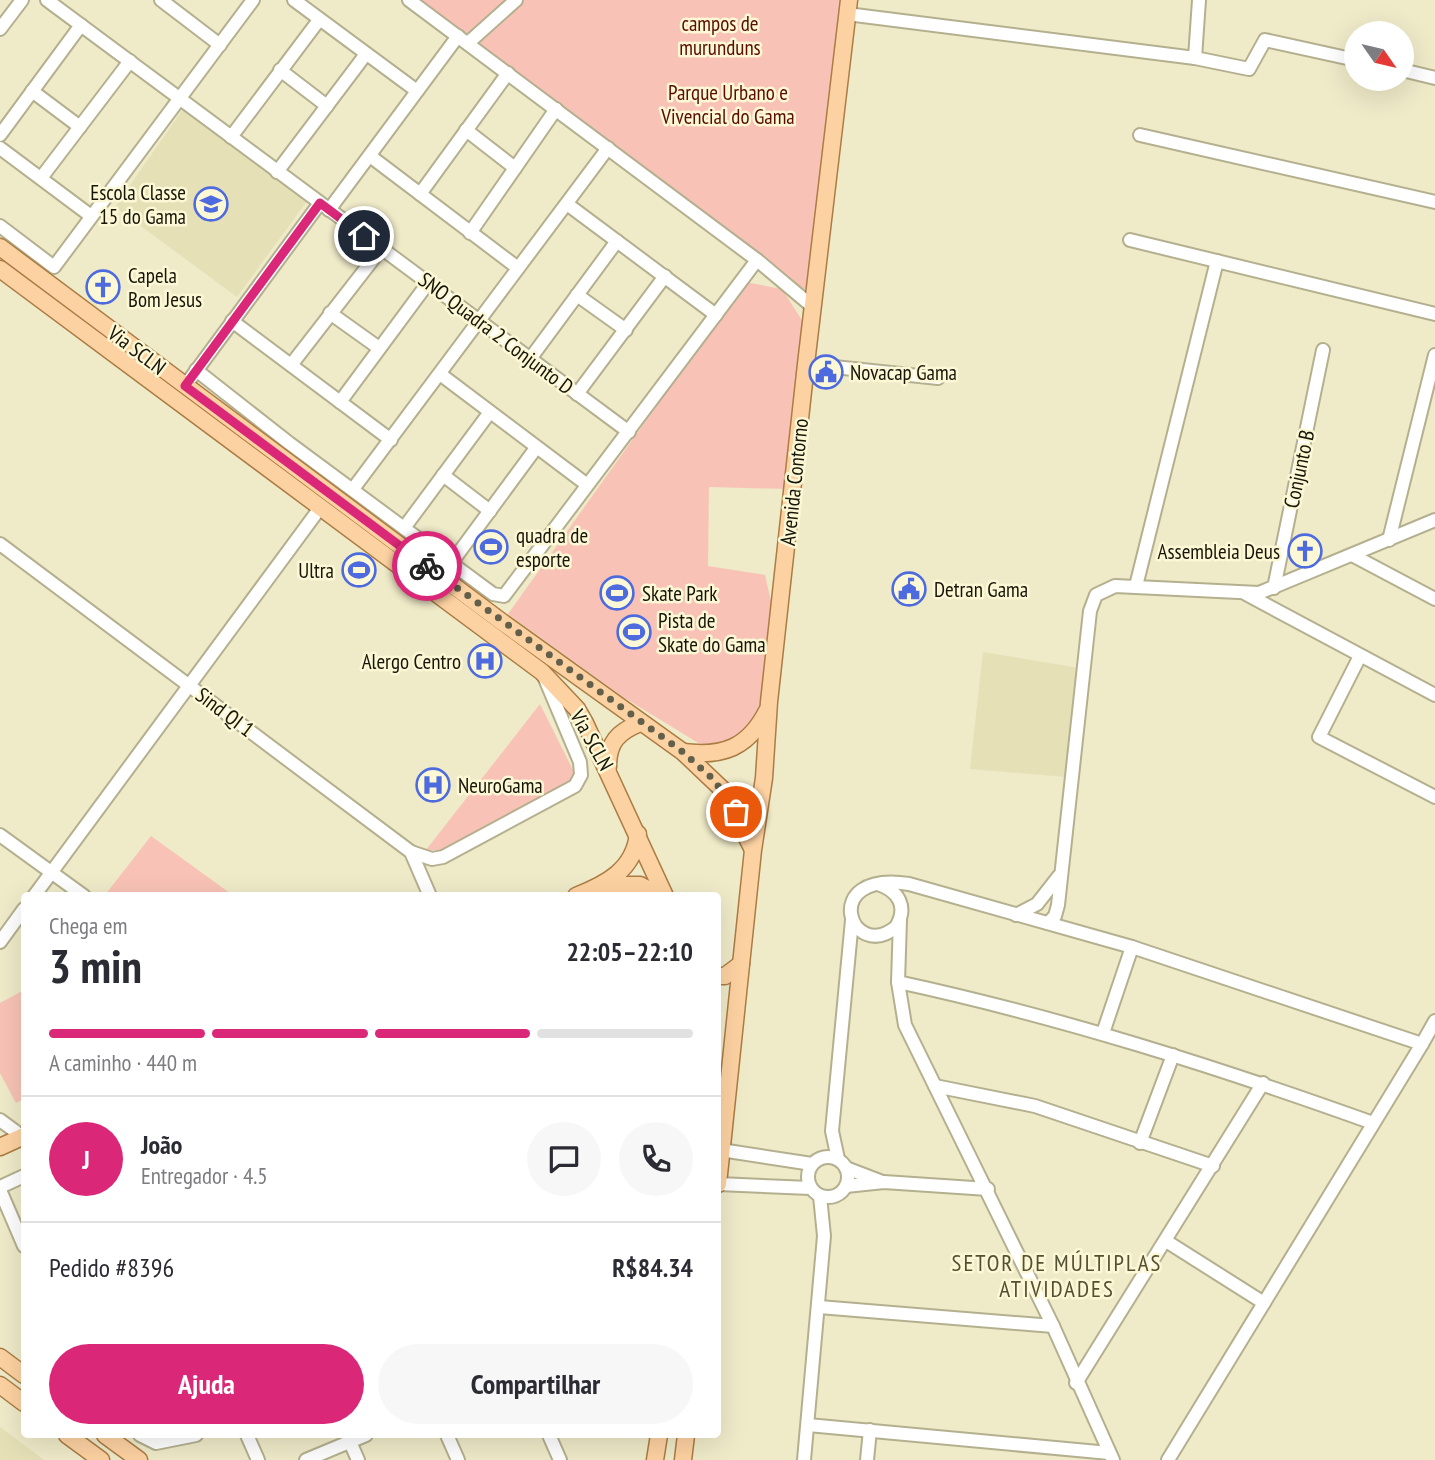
<!DOCTYPE html>
<html lang="pt">
<head>
<meta charset="utf-8">
<style>
	body { margin:0; font-family:"PT Sans Narrow",sans-serif; background:#f7f7f7; color:#2b2b33; height:100vh; display:flex; flex-direction:column; font-size:26px; white-space:nowrap }
	* { box-sizing:border-box; margin:0 }
	p { font-size:23px; color:#7c7c81 }
	.icon { flex:none; width:38px; height:38px; fill:none; stroke:currentColor; stroke-width:2; stroke-linecap:round; stroke-linejoin:round }
	.map { position:relative; flex:1; overflow:hidden }
	.side { position:absolute; left:21px; top:892px; width:700px; height:546px; display:flex; flex-direction:column; background:#fff; border-radius:7px; box-shadow:0 7px 28px #0002 }
	.side>* { flex:none }
	.needle { width:46px; rotate:124deg }
	.buttons { position:absolute; left:1344px; top:21px; display:grid; gap:14px }
	.buttons a { display:grid; place-items:center; width:70px; height:70px; border-radius:50%; background:#fff; box-shadow:0 7px 28px #0002; font-size:35px }
	.pin { position:absolute; display:grid; place-items:center; width:60px; height:60px; color:#fff; margin:-30px; border:4px solid #fff; border-radius:50%; box-shadow:0 2px 7px #0007 }
	.courier { position:absolute; display:grid; place-items:center; width:70px; height:70px; margin:-35px; border:5px solid #db2777; border-radius:50%; background:#fff; color:#222; box-shadow:0 2px 9px #0007 }
	.headline em { font-style:normal; font-weight:700 }
	.headline div { display:flex; flex-direction:column-reverse }
	.headline { display:flex; align-items:center; justify-content:space-between; height:119px; padding:0 28px }
	h1 { font-size:46px; font-weight:700; line-height:52px }
	.bar { display:grid; grid-template-columns:repeat(4,1fr); gap:10px 7px; align-content:center; height:84px; padding:0 28px }
	.bar i { height:9px; border-radius:5px; background:#e1e1e2 }
	.bar .selected { background:#db2777 }
	.bar p { grid-column:span 4 }
	.line { display:flex; align-items:center; gap:18px; padding:0 28px; border-top:2px solid #e1e1e2 }
	.line div { flex:1 }
	.round { display:grid; place-items:center; flex:none; width:74px; height:74px; border-radius:37px; background:#f7f7f7 }
	.cta { display:flex; gap:14px; margin-top:auto; padding:14px 28px }
	.cta a { flex:1; height:80px; border-radius:42px; background:#db2777; color:#fff; font-size:28px; font-weight:700; line-height:80px; text-align:center }
	.cta a+a { background:#f7f7f7; color:#2b2b33 }
	.map>svg:first-child { display:block }
</style>
</head>
<body>
<div class="map">
<svg width="1435" height="1460" viewBox="0 0 1435 1460">
	<rect width="100%" height="100%" fill="#efeac8"/>
	<g fill="#e5e0b6">
		<polygon points="183,109 307,201 237,297 115,207"/>
		<polygon points="983,652 1079,668 1067,777 970,769"/>
		<polygon points="0,1427 44,1460 0,1460"/>
	</g>
	<g fill="#f8c3b6">
		<polygon points="417,0 844,0 811,282 805,289 797,287"/>
		<polygon points="745,282 782,289 805,325 787,489 709,487 708,566 765,575 773,610 759,716 739,742 700,744 623,697 508,614"/>
		<polygon points="540,704 577,778 521,813 449,850 426,850"/>
		<polygon points="151,836 234,896 105,895"/>
		<polygon points="24,990 24,1099 16,1103 0,1073 0,1003"/>
	</g>
	<g fill="none" stroke-linecap="round" stroke-linejoin="round">
		<defs>
			<g id="minor">
				<polyline points="47,0 629,432"/>
				<polyline points="161,0 220,45"/>
				<polyline points="294,0 417,91"/>
				<polyline points="409,0 757,260 813,307"/>
				<polyline points="847,14 1195,58 1249,69 1265,40 1356,60"/>
				<polyline points="0,29 22,0"/>
				<polyline points="468,43 516,0"/>
				<polyline points="1195,58 1199,0"/>
				<polyline points="280,70 327,106"/>
				<polyline points="1402,70 1435,78"/>
				<polyline points="32,91 80,127"/>
				<polyline points="466,130 515,168"/>
				<polyline points="0,135 81,25"/>
				<polyline points="1140,135 1435,202"/>
				<polyline points="231,137 319,20"/>
				<polyline points="0,148 91,216"/>
				<polyline points="370,156 518,268"/>
				<polyline points="277,172 366,54"/>
				<polyline points="41,178 130,61"/>
				<polyline points="420,194 508,73"/>
				<polyline points="567,204 716,315"/>
				<polyline points="329,210 458,36"/>
				<polyline points="0,226 54,267 253,0"/>
				<polyline points="470,233 556,109"/>
				<polyline points="1130,240 1435,314"/>
				<polyline points="577,295 626,330"/>
				<polyline points="330,313 379,348"/>
				<polyline points="232,321 391,440"/>
				<polyline points="530,359 617,241"/>
				<polyline points="806,364 938,378"/>
				<polyline points="291,365 381,249"/>
				<polyline points="196,370 289,443 493,594 504,596 757,260"/>
				<polyline points="440,374 586,484"/>
				<polyline points="185,386 320,203"/>
				<polyline points="577,394 665,276"/>
				<polyline points="340,402 428,283"/>
				<polyline points="443,475 490,511"/>
				<polyline points="353,489 608,148"/>
				<polyline points="404,528 490,412"/>
				<polyline points="1389,540 1435,355"/>
				<polyline points="0,544 411,852 430,896"/>
				<polyline points="1352,555 1435,599"/>
				<polyline points="452,562 536,448"/>
				<polyline points="1136,586 1217,261"/>
				<polyline points="1274,588 1323,350"/>
				<polyline points="1246,594 1435,695"/>
				<polyline points="1360,656 1319,737 1435,797"/>
				<polyline points="0,835 84,896"/>
				<polyline points="411,852 432,859 443,857 575,786 581,775 580,762 543,674"/>
				<path d="M878,884C899,891 908,907 896,927C851,964 817,870 909,884L1132,947L1422,1044L1168,1460"/>
				<polyline points="34,896 320,508"/>
				<polyline points="1016,915 1037,904 1059,876"/>
				<polyline points="900,920 898,982 905,1025 1053,1326 1113,1460"/>
				<polyline points="1048,923 1055,916 1058,905 1090,611 1096,595 1115,586 1259,593 1435,520"/>
				<polyline points="0,942 24,909"/>
				<path d="M898,982C1060,1017 1217,1067 1373,1123"/>
				<polyline points="1103,1033 1132,947"/>
				<polyline points="1422,1044 1435,1021"/>
				<polyline points="935,1086 1035,1106 1213,1166"/>
				<polyline points="0,1120 23,1137"/>
				<polyline points="1140,1143 1173,1055"/>
				<polyline points="721,1150 812,1164"/>
				<circle cx="828" cy="1177" r="20"/>
				<polyline points="838,1159 832,1131 852,920"/>
				<polyline points="846,1168 880,1181"/>
				<polyline points="718,1184 810,1188"/>
				<polyline points="846,1186 884,1182 988,1189"/>
				<polyline points="0,1187 24,1176"/>
				<polyline points="0,1190 24,1246"/>
				<polyline points="1166,1241 1264,1303"/>
				<polyline points="819,1307 1053,1326"/>
				<polyline points="1076,1383 1263,1083"/>
				<polyline points="808,1425 1109,1453"/>
				<polyline points="140,1435 156,1443 196,1435"/>
				<polyline points="247,1435 258,1460"/>
				<polyline points="347,1435 358,1460"/>
				<polyline points="447,1435 458,1460"/>
				<polyline points="549,1435 560,1460"/>
				<polyline points="306,1460 366,1435"/>
				<polyline points="804,1460 824,1236 820,1196"/>
				<polyline points="867,1460 870,1430"/>
			</g>
			<g id="major">
				<polyline points="0,247 502,622 683,752 723,790 752,848"/>
				<polyline points="0,269 542,672 577,709 585,723 665,896"/>
				<path d="M683,752C723,757 748,748 767,711"/>
				<path d="M608,767C608,742 618,732 640,723"/>
				<polyline points="604,885 640,885 661,896"/>
				<path d="M576,896C606,884 634,870 638,834"/>
				<polyline points="718,976 725,976 741,964"/>
				<polyline points="0,1147 24,1136"/>
				<polyline points="718,1184 753,850 764,778 769,702 806,364 849,0"/>
				<polyline points="0,1357 24,1375"/>
				<polyline points="0,1385 24,1403"/>
				<polyline points="67,1435 101,1460"/>
				<polyline points="105,1435 139,1460"/>
				<polyline points="655,1460 659,1435"/>
				<polyline points="683,1460 686,1435"/>
			</g>
		</defs>
		<use href="#minor" stroke="#b4b08f" stroke-width="16"/>
		<use href="#major" stroke="#ab7c44" stroke-width="19"/>
		<use href="#minor" stroke="#fff" stroke-width="12"/>
		<use href="#major" stroke="#fdd2a2" stroke-width="16"/>
	</g>
	<g fill="none" stroke-linecap="round" stroke-linejoin="round">
		<polyline stroke="#62604b" stroke-width="7" stroke-dasharray="0 12.6" points="427,566 683,752 714,780 736,812"/>
		<polyline stroke="#db2777" stroke-width="9" points="364,236 320,203 185,386 427,566"/>
	</g>
	<defs>
		<symbol id="school-ring" viewBox="-11 -11 22 22"><circle r="9.5" fill="#fcf8d5" stroke="#4e6adf" stroke-width="1.5"/><path d="M0-5L7-2L0 1L-7-2ZM-4 1L0 2.5L4 1V4Q0 6-4 4Z" fill="#4e6adf"/></symbol>
		<symbol id="church-ring" viewBox="-11 -11 22 22"><circle r="9.5" fill="#fcf8d5" stroke="#4e6adf" stroke-width="1.5"/><path d="M-1.2-6h2.4v3.5h3.3v2.4h-3.3V6h-2.4V-.1h-3.3v-2.4h3.3Z" fill="#4e6adf"/></symbol>
		<symbol id="civic-ring" viewBox="-11 -11 22 22"><circle r="9.5" fill="#fcf8d5" stroke="#4e6adf" stroke-width="1.5"/><path d="M-.6-6.5H3V-4.5H.6V-3L4-1V1h2V6H-6V1h2V-1L-.6-3ZM-1.2 2.5V6h2.4V2.5Z" fill="#4e6adf"/></symbol>
		<symbol id="stadium-ring" viewBox="-11 -11 22 22"><circle r="9.5" fill="#fcf8d5" stroke="#4e6adf" stroke-width="1.5"/><path d="M0-5a6.5 5 0 1 0 0 10a6.5 5 0 1 0 0-10ZM-3.5-1.8h7v3.6h-7Z" fill="#4e6adf"/></symbol>
		<symbol id="hospital-ring" viewBox="-11 -11 22 22"><circle r="9.5" fill="#fcf8d5" stroke="#4e6adf" stroke-width="1.5"/><path d="M-5-5h3v3.5h4V-5h3V5h-3V1.5h-4V5h-3Z" fill="#4e6adf"/></symbol>
	</defs>
	<g fill-rule="evenodd">
		<use href="#school-ring" x="192" y="185" width="38" height="38"/>
		<use href="#church-ring" x="84" y="268" width="38" height="38"/>
		<use href="#civic-ring" x="807" y="353" width="38" height="38"/>
		<use href="#stadium-ring" x="472" y="528" width="38" height="38"/>
		<use href="#church-ring" x="1286" y="532" width="38" height="38"/>
		<use href="#stadium-ring" x="340" y="551" width="38" height="38"/>
		<use href="#civic-ring" x="890" y="570" width="38" height="38"/>
		<use href="#stadium-ring" x="598" y="574" width="38" height="38"/>
		<use href="#stadium-ring" x="615" y="613" width="38" height="38"/>
		<use href="#hospital-ring" x="466" y="642" width="38" height="38"/>
		<use href="#hospital-ring" x="414" y="766" width="38" height="38"/>
	</g>
	<g text-anchor="middle" dominant-baseline="central" stroke-width="5" stroke-linejoin="round" paint-order="stroke">
		<g font-size="21" fill="#5a0d00" stroke="#fcf8d5">
			<text x="720" y="23">campos de<tspan x="720" dy="24">murunduns</tspan></text>
			<text x="728" y="92">Parque Urbano e<tspan x="728" dy="24">Vivencial do Gama</tspan></text>
		</g>
		<g font-size="21" fill="#161508" stroke="#fcf8d5" text-anchor="start">
			<text x="186" y="192" text-anchor="end">Escola Classe<tspan x="186" dy="24">15 do Gama</tspan></text>
			<text x="128" y="275">Capela<tspan x="128" dy="24">Bom Jesus</tspan></text>
			<text x="850" y="372">Novacap Gama</text>
			<text x="516" y="535">quadra de<tspan x="516" dy="24">esporte</tspan></text>
			<text x="1280" y="551" text-anchor="end">Assembleia Deus</text>
			<text x="334" y="570" text-anchor="end">Ultra</text>
			<text x="934" y="589">Detran Gama</text>
			<text x="642" y="593">Skate Park</text>
			<text x="658" y="620">Pista de<tspan x="658" dy="24">Skate do Gama</tspan></text>
			<text x="461" y="661" text-anchor="end">Alergo Centro</text>
			<text x="458" y="785">NeuroGama</text>
		</g>
		<g font-size="21" fill="#161508" stroke="#fcf8d5">
			<text transform="translate(496 333) rotate(37)">SNO Quadra 2 Conjunto D</text>
			<text transform="translate(137 350) rotate(37)">Via SCLN</text>
			<text transform="translate(1299 469) rotate(-78)">Conjunto B</text>
			<text transform="translate(794 482) rotate(-84)">Avenida Contorno</text>
			<text transform="translate(225 712) rotate(37)">Sind QI 1</text>
			<text transform="translate(592 740) rotate(61)">Via SCLN</text>
		</g>
		<g font-size="23" letter-spacing="2" fill="#545033" stroke="#fcf8d5">
			<text x="1057" y="1262">SETOR DE MÚLTIPLAS<tspan x="1057" dy="26">ATIVIDADES</tspan></text>
		</g>
	</g>
</svg>
<div class="buttons">
<a><svg class="needle" viewBox="-14 -14 28 28"><path d="M0-13l5 13h-10z" fill="#e53935"/><path d="M0 13l5-13h-10z" fill="#7c7c81"/></svg></a>
</div>
<div class="pin" style="left:736px;top:812px;background:#ea580c"><svg class="icon" aria-label="bag" viewBox="0 0 24 24"><path d="M5 8h14l-1 12H6zM9 8a3 3 0 0 1 6 0"/></svg></div>
<div class="pin" style="left:364px;top:236px;background:#1f2937"><svg class="icon" aria-label="home" viewBox="0 0 24 24"><path d="M3 11l9-7 9 7M6 9v11h12V9"/></svg></div>
<div class="courier" style="left:427px;top:566px"><svg class="icon" aria-label="bike" viewBox="0 0 24 24"><circle cx="6" cy="16" r="4"/><circle cx="18" cy="16" r="4"/><path d="M6 16l4-8h5l3 8M10 8l3 8H6M13 5h3"/></svg></div>
<section class="side">
<div class="headline"><div><h1>3 min</h1><p>Chega em</p></div><em>22:05–22:10</em></div>
<div class="bar"><i class="selected"></i><i class="selected"></i><i class="selected"></i><i></i><p>A caminho · 440 m</p></div>
<div class="line" style="height:126px"><b class="round" style="background:#db2777;color:#fff">J</b><div><b>João</b><p>Entregador · 4.5</p></div><a class="round"><svg class="icon" aria-label="chat" viewBox="0 0 24 24"><path d="M4 5h16v11H9l-5 4z"/></svg></a><a class="round"><svg class="icon" aria-label="phone" viewBox="0 0 24 24"><path d="M5 4h4l2 5-3 2q2 4 5 5l2-3 5 2v4C11 20 4 13 5 4z"/></svg></a></div>
<div class="line" style="height:91px"><div>Pedido #8396</div><b>R$84.34</b></div>
<div class="cta"><a>Ajuda</a><a>Compartilhar</a></div>
</section>
</div>
</body>
</html>
